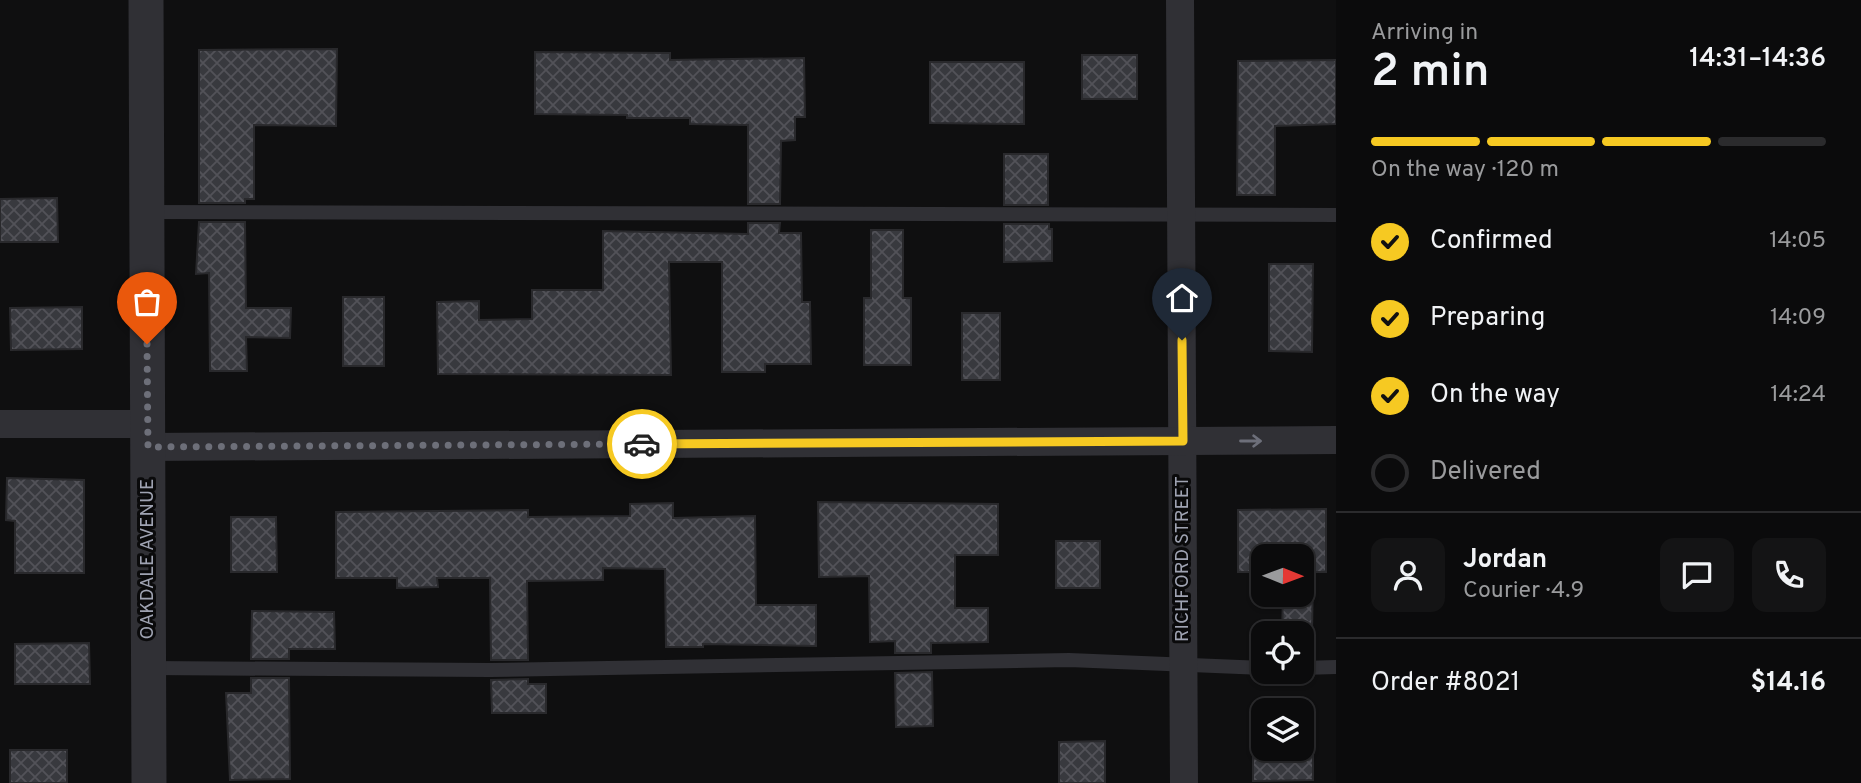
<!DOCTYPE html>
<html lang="en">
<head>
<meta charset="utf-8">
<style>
	body { margin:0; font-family:Overpass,sans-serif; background:#141415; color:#f1f3f6; height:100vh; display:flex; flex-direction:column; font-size:26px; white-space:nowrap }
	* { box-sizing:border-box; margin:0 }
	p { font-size:23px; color:#9a9b9d }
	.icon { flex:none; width:38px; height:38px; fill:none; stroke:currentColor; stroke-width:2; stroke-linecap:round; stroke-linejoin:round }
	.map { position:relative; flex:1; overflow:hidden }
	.sheet { display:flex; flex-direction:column; background:#0b0b0c; width:525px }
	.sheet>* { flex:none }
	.needle { width:46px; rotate:91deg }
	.tools { position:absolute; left:1251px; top:544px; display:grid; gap:14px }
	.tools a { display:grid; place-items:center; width:63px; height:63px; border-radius:14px; background:#0b0b0c; box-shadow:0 2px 5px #0004,0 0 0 2px #2b2b2d; font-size:35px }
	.pin { position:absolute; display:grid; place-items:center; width:60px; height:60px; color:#fff; margin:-72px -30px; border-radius:50% 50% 50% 0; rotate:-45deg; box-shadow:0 0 7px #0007 }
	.pin .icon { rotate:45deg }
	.courier { position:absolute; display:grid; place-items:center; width:70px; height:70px; margin:-35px; border:5px solid #f6c922; border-radius:50%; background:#fff; color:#222; box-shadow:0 2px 9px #0007 }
	.summary em { font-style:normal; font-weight:600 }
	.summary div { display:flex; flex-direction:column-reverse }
	.summary { display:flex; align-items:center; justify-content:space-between; height:119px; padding:0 35px }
	h1 { font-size:46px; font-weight:600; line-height:52px }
	.bar { display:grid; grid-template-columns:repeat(4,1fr); gap:10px 7px; align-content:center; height:84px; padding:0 35px }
	.bar i { height:9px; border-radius:5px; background:#2b2b2d }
	.bar .on { background:#f6c922 }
	.bar p { grid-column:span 4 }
	.line { display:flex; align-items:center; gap:18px; padding:0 35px; border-top:2px solid #2b2b2d }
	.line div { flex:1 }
	.round { display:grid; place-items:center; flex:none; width:74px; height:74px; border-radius:14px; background:#141415 }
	ol { padding:0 35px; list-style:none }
	li { display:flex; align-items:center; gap:21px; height:77px }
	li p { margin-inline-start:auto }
	li .icon { padding:7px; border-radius:50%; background:#f6c922; color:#111; stroke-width:4 }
	li:last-child { color:#9a9b9d }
	li i { width:38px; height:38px; border:4px solid #2b2b2d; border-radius:50% }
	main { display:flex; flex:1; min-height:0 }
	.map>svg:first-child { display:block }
</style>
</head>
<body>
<main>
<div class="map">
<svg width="1336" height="783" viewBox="0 0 1336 783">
	<defs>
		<pattern id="building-cross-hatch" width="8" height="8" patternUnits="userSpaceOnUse" patternTransform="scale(1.75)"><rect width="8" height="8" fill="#38393e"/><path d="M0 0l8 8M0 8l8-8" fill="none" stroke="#525258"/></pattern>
	</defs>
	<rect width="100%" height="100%" fill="#0f0f10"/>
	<g fill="url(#building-cross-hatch)" stroke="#29292c" stroke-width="2">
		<polygon points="337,49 336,126 254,125 254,199 245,199 245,203 199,203 199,50"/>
		<polygon points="535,52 670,53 670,60 804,58 805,117 795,117 795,140 781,141 780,204 748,204 748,125 690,124 690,118 627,118 627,115 535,114"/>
		<rect x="1082" y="55" width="55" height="44"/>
		<polygon points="1336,60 1336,124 1275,126 1275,195 1237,195 1238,61"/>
		<polygon points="930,62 1024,62 1024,124 930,123"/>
		<rect x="1004" y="154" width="44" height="51"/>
		<polygon points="57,198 58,242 0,242 0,199"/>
		<polygon points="199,222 245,222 246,308 291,308 290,338 246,337 247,371 210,371 209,273 196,274"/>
		<polygon points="748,223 780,223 779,233 801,233 802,302 810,302 811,364 765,364 765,372 722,372 722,262 669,262 671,375 438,374 437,302 479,301 479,320 532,319 532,290 603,290 603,231 748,234"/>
		<polygon points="1004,224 1049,224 1049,229 1052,229 1052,261 1004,262"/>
		<polygon points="871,230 903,230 903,298 911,298 911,365 864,365 864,298 871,298"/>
		<polygon points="1269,264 1313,264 1312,352 1269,351"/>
		<rect x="343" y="297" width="41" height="69"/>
		<polygon points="82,307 82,349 11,350 10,308"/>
		<rect x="962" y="313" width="38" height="67"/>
		<polygon points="7,478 84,480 84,573 15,573 15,521 6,520"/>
		<polygon points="818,502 998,504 998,555 955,555 955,608 988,608 988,642 931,643 931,653 895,653 895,641 870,642 869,576 819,577"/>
		<polygon points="673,503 673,518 755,516 756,605 816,605 816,646 703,644 703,647 666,647 665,569 603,568 603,580 527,581 528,660 491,660 490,578 437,578 438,587 397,588 397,578 336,578 336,512 528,510 528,517 630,516 630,504"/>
		<polygon points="1326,509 1326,572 1313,572 1312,634 1282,634 1283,595 1302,595 1302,556 1264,556 1264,572 1238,572 1238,510"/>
		<polygon points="231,517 276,517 277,572 231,572"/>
		<rect x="1056" y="541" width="44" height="47"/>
		<polygon points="252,611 334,612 335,649 289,649 289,659 251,659"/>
		<polygon points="89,643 90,684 15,684 15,644"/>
		<polygon points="932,672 933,726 896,727 895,673"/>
		<polygon points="251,678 289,678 290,779 230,780 226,693 251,693"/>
		<polygon points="528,679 528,684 546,684 546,713 492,713 491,680"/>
		<polygon points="1302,737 1313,737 1313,780 1253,781 1253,738 1264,738 1264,749 1302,749"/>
		<polygon points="1105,741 1105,783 1059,783 1059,742"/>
		<rect x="10" y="750" width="57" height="33"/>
	</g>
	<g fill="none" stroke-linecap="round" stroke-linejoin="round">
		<g stroke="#303035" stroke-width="14">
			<polyline points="147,212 1336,215"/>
			<polyline points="149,668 490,670 1069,660 1264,668"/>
			<polyline points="1302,668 1336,667"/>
		</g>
		<g stroke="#303035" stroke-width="28">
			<polyline points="1180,0 1184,783"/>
			<polyline points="0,424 147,424"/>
			<polyline points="148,447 1336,440"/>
		</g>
		<polyline stroke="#303035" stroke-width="35" points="146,0 149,783"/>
	</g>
	<defs><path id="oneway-shaft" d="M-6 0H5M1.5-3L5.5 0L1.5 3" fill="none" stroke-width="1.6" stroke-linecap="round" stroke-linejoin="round" transform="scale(1.75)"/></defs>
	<use stroke="#6d6f7a" href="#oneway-shaft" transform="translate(1251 441)"/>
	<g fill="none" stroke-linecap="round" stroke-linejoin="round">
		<polyline stroke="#6d6f79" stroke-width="7" stroke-dasharray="0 12.6" points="147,344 148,447 642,444"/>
		<polyline stroke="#f6c922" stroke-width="9" points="642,444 1183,441 1182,340"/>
	</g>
	<g text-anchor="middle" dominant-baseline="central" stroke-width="6" stroke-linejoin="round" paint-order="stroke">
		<g font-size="19" fill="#9fa3b2" stroke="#0a0a0b">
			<text transform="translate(148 559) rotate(-90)">OAKDALE AVENUE</text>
			<text transform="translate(1183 559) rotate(-90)">RICHFORD STREET</text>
		</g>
	</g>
</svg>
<div class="tools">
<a><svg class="needle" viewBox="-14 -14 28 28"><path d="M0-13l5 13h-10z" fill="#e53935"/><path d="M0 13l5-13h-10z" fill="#9a9b9d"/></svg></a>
<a><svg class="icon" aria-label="locate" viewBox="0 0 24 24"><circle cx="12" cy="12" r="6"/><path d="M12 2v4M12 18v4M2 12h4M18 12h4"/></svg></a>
<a><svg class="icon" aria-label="layers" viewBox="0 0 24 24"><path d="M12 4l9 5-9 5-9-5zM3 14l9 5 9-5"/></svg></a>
</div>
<div class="pin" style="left:147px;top:344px;background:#ea580c"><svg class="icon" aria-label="bag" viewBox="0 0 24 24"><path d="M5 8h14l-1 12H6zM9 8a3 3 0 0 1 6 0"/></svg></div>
<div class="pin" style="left:1182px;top:340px;background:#1f2937"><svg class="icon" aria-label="home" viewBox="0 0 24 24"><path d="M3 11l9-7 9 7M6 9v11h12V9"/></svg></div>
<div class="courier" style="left:642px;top:444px"><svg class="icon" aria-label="car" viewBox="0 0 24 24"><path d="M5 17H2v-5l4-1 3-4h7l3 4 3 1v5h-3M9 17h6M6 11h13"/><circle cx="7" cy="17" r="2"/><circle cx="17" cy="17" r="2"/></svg></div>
</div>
<section class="sheet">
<div class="summary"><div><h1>2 min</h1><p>Arriving in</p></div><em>14:31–14:36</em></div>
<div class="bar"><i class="on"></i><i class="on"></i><i class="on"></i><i></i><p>On the way · 120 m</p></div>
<ol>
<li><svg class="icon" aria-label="check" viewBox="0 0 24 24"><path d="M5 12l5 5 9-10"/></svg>Confirmed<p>14:05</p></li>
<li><svg class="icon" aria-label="check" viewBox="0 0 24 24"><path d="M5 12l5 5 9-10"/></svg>Preparing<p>14:09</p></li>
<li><svg class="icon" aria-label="check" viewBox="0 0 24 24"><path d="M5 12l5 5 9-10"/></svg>On the way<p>14:24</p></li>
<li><i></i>Delivered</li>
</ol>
<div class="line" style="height:126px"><a class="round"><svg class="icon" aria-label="person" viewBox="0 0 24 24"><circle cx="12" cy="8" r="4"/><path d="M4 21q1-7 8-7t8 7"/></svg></a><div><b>Jordan</b><p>Courier · 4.9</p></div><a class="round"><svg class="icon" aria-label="chat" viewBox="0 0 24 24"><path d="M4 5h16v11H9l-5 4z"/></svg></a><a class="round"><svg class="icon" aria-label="phone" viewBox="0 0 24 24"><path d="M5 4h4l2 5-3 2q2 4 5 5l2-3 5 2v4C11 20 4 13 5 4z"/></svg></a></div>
<div class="line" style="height:91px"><div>Order #8021</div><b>$14.16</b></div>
</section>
</main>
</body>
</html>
